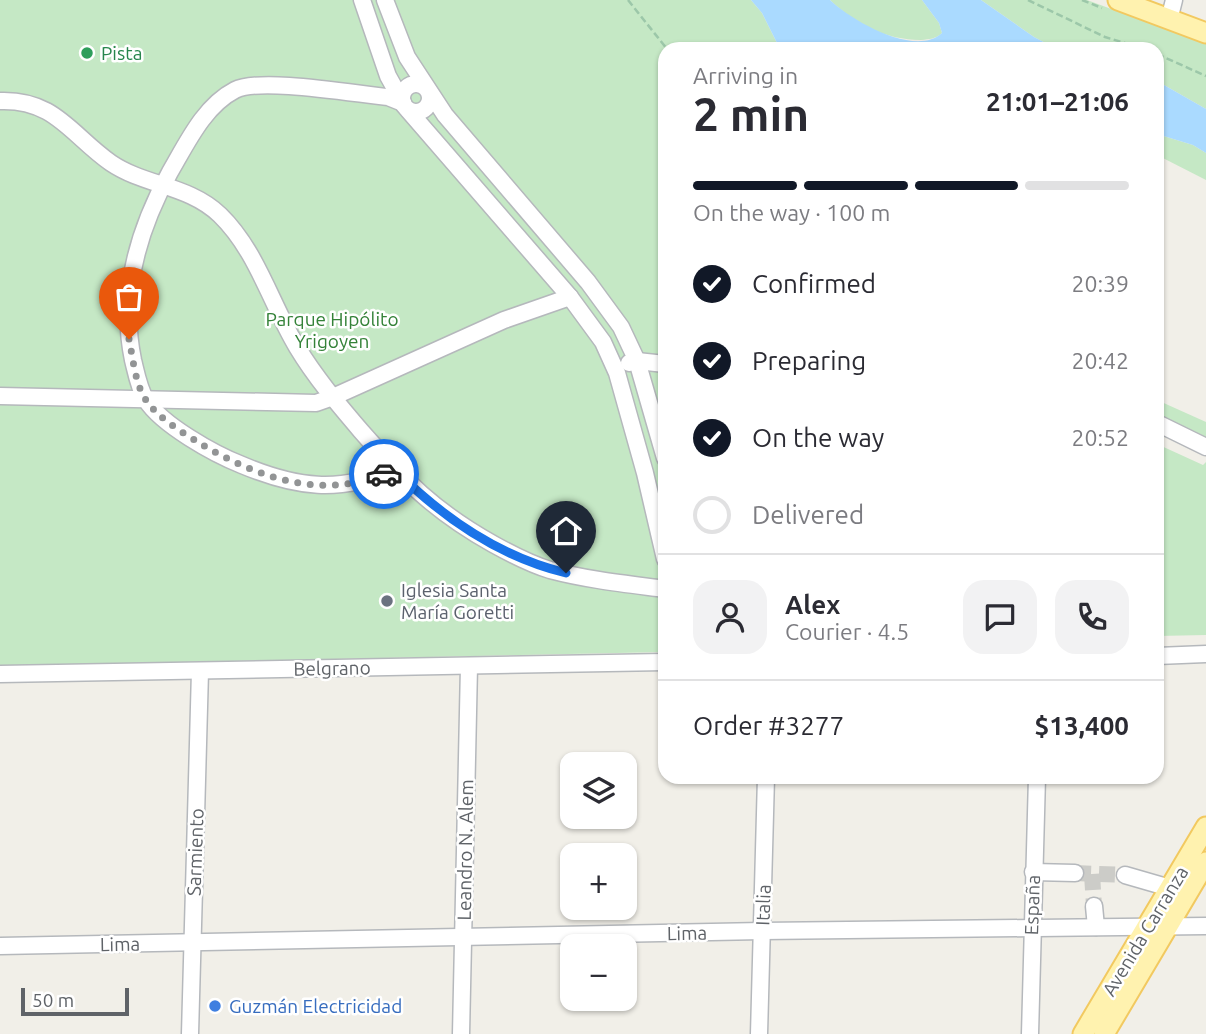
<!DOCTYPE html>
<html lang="en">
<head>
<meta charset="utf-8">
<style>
	body { margin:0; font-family:Ubuntu,sans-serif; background:#f2f2f3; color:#2b2b33; height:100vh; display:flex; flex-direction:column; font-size:26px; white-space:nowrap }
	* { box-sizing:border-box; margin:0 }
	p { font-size:23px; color:#7c7c81 }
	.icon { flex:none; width:38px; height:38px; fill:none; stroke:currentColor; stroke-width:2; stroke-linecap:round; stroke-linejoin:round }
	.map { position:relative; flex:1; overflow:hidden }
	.sheet { position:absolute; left:658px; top:42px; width:506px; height:742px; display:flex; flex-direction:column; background:#fff; border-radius:21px; box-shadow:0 2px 5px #0004 }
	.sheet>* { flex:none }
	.tools { position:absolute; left:560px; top:752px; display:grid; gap:14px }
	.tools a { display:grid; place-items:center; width:77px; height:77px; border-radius:14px; background:#fff; box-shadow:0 2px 5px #0004; font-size:35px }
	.scale { position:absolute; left:21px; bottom:18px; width:108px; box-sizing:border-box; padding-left:7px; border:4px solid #5f6368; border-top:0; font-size:19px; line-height:24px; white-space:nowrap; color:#5f6368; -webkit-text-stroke:5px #fff; paint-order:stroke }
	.pin { position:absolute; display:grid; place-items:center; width:60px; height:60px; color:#fff; margin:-72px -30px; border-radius:50% 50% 50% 0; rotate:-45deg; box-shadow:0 0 7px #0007 }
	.pin .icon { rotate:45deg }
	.courier { position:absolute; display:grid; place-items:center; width:70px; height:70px; margin:-35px; border:5px solid #1a73e8; border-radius:50%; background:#fff; color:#222; box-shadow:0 2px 9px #0007 }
	.overview em { font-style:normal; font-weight:700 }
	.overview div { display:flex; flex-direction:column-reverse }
	.overview { display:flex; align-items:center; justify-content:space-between; height:119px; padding:0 35px }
	h1 { font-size:46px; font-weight:700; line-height:52px }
	.bar { display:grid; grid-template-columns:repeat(4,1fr); gap:10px 7px; align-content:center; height:84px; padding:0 35px }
	.bar i { height:9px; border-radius:5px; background:#e1e1e2 }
	.bar .on { background:#111827 }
	.bar p { grid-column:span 4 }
	.line { display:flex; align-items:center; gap:18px; padding:0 35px; border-top:2px solid #e1e1e2 }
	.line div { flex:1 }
	.round { display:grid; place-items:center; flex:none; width:74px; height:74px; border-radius:21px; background:#f2f2f3 }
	ol { padding:0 35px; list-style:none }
	li { display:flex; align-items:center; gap:21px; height:77px }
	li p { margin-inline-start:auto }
	li .icon { padding:7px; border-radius:50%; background:#111827; color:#fff; stroke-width:4 }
	li:last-child { color:#7c7c81 }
	li i { width:38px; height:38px; border:4px solid #e1e1e2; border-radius:50% }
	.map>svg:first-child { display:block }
</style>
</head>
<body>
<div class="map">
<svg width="1206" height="1034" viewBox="0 0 1206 1034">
	<rect width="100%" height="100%" fill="#f1efe8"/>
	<g fill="#c5e8c5">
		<polygon points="0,0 751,0 762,13 780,49 665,49 665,652 0,666"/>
		<path d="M830,0H922L939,23L942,33C936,39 929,39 921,40C886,40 855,24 830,0Z"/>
		<polygon points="981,0 1087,0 1206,44 1206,109 1157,81 1157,49 1057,49 1034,37"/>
		<polygon points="1157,134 1193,145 1206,153 1206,180 1157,155"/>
		<polygon points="1157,400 1206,422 1206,438 1157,414"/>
		<polygon points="1157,444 1203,465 1206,462 1206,635 1157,636"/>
	</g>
	<g fill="#aadaff">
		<path d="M751,0H830C851,20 915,58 942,33L939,23L922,0H981L1034,37L1057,49H780L762,13Z"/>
		<polygon points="1157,81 1206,109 1206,153 1193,145 1157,134"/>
	</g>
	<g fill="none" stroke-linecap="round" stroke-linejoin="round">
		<g stroke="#ccccc8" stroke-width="16" stroke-dasharray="16 8" stroke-linecap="butt">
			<polyline points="1075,873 1125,875"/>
			<polyline points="1092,874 1094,906"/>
		</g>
		<defs>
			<g id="minor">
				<polyline points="362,0 388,76 403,103"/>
				<polyline points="385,0 407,57 445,115 588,282 621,327 637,361 665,458"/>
				<polyline points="1169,20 1174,0"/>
				<circle cx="416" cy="98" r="14"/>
				<path d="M0,101C55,99 71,135 111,163C145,186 189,185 220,215C257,251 271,304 297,347C315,377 338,404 361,431C405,481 434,511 493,544C511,554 530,564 550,570C588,580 627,584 665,589"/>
				<polyline points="408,110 570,297 603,342 617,373 645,473 665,559"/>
				<polyline points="629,363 637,361 665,364"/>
				<polyline points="0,396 316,403 333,397 504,320 570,297"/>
				<polyline points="1157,423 1206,447"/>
				<path d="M395,470C338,493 297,488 242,465C214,454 162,425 146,400C139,389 136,372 133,360C119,293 138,230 170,172C187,143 204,106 235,90C260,77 356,94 388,97L403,103"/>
				<polyline points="1157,656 1206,654"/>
				<polyline points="0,674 665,662"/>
				<polyline points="1033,872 1075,873"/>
				<polyline points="1125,875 1170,888"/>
				<polyline points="1094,906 1096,927"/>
				<polyline points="0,946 762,931 1206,926"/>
				<polyline points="190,1034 200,671"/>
				<polyline points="461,1034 469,666"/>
				<polyline points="759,1034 766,777"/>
				<polyline points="1030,1034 1037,777"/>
			</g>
			<g id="major">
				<polyline points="1118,0 1206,33"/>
				<polyline points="1083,1034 1206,827"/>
				<polyline points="1104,1034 1206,862"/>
			</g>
		</defs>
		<use href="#minor" stroke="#b5b8bc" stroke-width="19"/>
		<use href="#major" stroke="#f2c960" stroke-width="23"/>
		<g stroke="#9cc7a9" stroke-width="2.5" stroke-dasharray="7 3.5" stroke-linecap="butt">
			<polyline points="628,0 667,49"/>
			<polyline points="1028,0 1105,37 1145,49"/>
			<polyline points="1082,0 1102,8"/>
			<polyline points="1157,54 1206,76"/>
		</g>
		<use href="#minor" stroke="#fff" stroke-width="16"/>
		<use href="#major" stroke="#fff2af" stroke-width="19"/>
	</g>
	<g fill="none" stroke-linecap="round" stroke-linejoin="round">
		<path stroke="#929495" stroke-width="7" stroke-dasharray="0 12.6" d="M129,339C133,358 135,384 146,400C159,419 182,432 201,444C257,477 320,500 384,474"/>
		<path stroke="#1a73e8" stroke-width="9" d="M384,474L395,470C442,517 500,557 566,573"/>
	</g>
	<circle fill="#2e9e5b" stroke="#fff" stroke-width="2.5" cx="87" cy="53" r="7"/>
	<circle fill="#6b7280" stroke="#fff" stroke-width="2.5" cx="387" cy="601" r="7"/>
	<circle fill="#3f7fe0" stroke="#fff" stroke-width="2.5" cx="215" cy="1006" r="7"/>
	<g text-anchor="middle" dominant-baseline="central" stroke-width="5" stroke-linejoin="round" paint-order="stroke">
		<g font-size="19" fill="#27864d" stroke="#fff" text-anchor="start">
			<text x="101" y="53">Pista</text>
		</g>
		<g font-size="19" fill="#348238" stroke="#fff">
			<text x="332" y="319">Parque Hipólito<tspan x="332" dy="22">Yrigoyen</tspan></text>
		</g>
		<g font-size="19" fill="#5b616d" stroke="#fff" text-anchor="start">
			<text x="401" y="590">Iglesia Santa<tspan x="401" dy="22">María Goretti</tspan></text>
		</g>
		<g font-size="19" fill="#5f6368" stroke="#fff">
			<text transform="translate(332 668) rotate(-1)">Belgrano</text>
			<text transform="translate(465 850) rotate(-89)">Leandro N. Alem</text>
			<text transform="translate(195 852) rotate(-88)">Sarmiento</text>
			<text transform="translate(763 905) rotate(-88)">Italia</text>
			<text transform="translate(1032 905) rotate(-88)">España</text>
			<text transform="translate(1145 931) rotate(-59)">Avenida Carranza</text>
			<text transform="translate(687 933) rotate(-1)">Lima</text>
			<text transform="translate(120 944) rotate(-1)">Lima</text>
		</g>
		<g font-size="19" fill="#366cbe" stroke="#fff" text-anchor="start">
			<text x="229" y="1006">Guzmán Electricidad</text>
		</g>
	</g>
</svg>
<div class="tools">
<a><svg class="icon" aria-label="layers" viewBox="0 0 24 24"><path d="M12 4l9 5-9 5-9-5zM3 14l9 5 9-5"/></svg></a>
<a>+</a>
<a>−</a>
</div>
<div class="scale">50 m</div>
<div class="pin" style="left:129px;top:339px;background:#ea580c"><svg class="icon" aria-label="bag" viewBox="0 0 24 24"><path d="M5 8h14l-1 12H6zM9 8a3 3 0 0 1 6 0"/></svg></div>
<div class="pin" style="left:566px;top:573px;background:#1f2937"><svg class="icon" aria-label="home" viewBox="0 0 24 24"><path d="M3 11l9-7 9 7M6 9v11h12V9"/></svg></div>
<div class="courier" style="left:384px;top:474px"><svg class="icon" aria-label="car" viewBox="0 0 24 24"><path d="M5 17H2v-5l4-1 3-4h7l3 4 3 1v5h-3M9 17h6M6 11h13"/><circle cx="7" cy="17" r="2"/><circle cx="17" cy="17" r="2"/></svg></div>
<section class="sheet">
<div class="overview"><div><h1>2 min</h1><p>Arriving in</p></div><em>21:01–21:06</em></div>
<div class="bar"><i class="on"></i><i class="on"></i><i class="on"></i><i></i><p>On the way · 100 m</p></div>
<ol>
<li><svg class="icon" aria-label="check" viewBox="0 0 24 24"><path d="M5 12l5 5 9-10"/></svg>Confirmed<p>20:39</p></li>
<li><svg class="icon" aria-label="check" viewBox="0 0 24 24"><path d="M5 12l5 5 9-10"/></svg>Preparing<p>20:42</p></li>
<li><svg class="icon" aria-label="check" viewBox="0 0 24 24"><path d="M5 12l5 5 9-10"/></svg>On the way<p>20:52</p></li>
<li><i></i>Delivered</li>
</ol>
<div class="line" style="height:126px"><a class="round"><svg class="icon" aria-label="person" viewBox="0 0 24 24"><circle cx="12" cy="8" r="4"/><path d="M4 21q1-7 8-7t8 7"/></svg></a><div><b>Alex</b><p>Courier · 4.5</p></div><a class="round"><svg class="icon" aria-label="chat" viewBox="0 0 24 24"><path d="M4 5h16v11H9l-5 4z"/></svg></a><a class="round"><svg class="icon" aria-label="phone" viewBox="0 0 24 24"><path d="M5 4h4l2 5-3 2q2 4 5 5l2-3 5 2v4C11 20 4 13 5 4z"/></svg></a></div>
<div class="line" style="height:91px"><div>Order #3277</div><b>$13,400</b></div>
</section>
</div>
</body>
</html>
